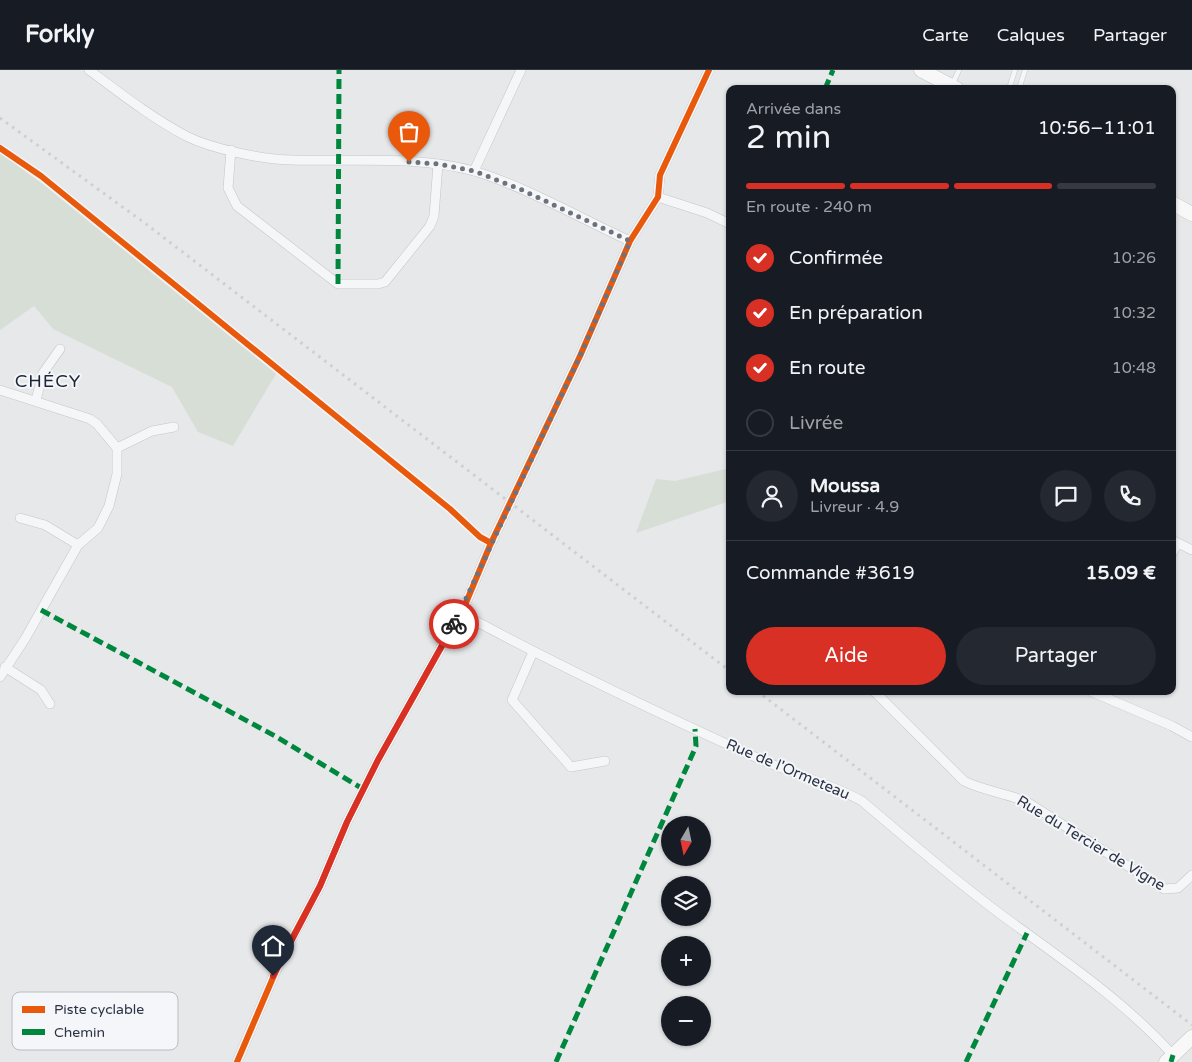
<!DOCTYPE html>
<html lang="fr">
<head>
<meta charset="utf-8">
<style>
	body { margin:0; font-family:"Varela Round",sans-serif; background:#242831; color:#f1f3f6; height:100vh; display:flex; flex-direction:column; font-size:19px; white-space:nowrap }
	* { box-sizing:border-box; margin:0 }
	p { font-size:16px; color:#9ea1a6 }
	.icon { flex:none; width:28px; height:28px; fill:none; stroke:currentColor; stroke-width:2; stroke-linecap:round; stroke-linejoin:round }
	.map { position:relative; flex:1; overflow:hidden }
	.panel { position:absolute; left:726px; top:15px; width:450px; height:610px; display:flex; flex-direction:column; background:#171b24; border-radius:10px; box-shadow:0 1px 4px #0004 }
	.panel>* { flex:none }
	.needle { width:32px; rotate:189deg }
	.fabs { position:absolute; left:661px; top:746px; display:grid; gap:10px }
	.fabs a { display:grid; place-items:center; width:50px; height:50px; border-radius:50%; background:#171b24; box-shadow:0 1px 4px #0004; font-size:25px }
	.pin { position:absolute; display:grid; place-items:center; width:42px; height:42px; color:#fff; margin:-51px -21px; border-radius:50% 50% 50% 0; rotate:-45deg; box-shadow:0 0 5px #0007 }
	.pin .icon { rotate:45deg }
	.courier { position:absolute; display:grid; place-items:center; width:50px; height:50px; margin:-25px; border:4px solid #d93025; border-radius:50%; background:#fff; color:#222; box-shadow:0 1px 6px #0007 }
	.headline em { font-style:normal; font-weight:600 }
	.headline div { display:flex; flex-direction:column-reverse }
	.headline { display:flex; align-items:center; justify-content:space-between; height:85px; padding:0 20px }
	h1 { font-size:32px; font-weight:600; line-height:38px }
	.bar { display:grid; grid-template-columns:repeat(4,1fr); gap:8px 5px; align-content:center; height:60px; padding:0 20px }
	.bar i { height:6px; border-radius:4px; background:#363941 }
	.bar .current { background:#d93025 }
	.bar p { grid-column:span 4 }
	.line { display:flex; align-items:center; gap:12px; padding:0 20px; border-top:1px solid #363941 }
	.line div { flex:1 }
	.round { display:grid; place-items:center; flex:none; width:52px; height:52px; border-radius:26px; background:#242831 }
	ol { padding:0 20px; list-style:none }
	li { display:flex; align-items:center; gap:15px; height:55px }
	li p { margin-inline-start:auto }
	li .icon { padding:5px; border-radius:50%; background:#d93025; color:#fff; stroke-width:4 }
	li:last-child { color:#9ea1a6 }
	li i { width:28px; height:28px; border:2px solid #363941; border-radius:50% }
	.primary-button { display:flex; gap:10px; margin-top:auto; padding:10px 20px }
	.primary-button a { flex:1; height:58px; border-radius:30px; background:#d93025; color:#fff; font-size:20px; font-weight:600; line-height:58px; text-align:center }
	.primary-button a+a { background:#242831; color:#f1f3f6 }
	header { display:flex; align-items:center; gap:30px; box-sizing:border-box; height:70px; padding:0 25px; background:#171b24; border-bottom:1px solid #363941 }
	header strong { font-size:24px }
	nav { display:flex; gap:28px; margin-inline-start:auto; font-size:18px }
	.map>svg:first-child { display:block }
</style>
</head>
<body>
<header>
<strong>Forkly</strong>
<nav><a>Carte</a><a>Calques</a><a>Partager</a></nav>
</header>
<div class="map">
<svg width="1192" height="992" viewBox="0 0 1192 992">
	<rect width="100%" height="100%" fill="#e6e8ea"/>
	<g fill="#d6ded6">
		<polygon points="0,83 45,116 276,304 233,376 198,362 172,317 53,259 34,236 0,260"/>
		<polygon points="730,398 730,431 636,463 656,409 675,411"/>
	</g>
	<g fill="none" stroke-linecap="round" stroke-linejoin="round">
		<defs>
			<g id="lane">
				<polyline points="952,15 959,0"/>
				<polyline points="1009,19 1015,0"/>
				<polyline points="1019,19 1025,0"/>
				<polyline points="1172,488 1180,474"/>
			</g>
			<g id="street">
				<path d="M89,0C120,23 152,48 186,66C212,79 264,90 293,90C353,92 416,85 474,101C524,116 582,149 630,171"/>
				<polyline points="231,80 228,118 237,136 338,214 378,214 385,212 430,156 434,146 438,94"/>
				<polyline points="474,101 521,0"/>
				<polyline points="658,127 707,143 730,154"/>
				<polyline points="0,320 90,349 97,354 117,378 117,404 109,436 98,458 78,475 25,569 0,607"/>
				<polyline points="36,330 43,303 60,279"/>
				<polyline points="117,378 152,361 174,357"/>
				<polyline points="20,448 45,455 78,475"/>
				<polyline points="1172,470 1192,480"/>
				<path d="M461,543C556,595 654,641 753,686C789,703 827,712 862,731C908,770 954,810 1003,846C1063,890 1122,929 1173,985"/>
				<polyline points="533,582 512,630 571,697 605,691"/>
				<polyline points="5,597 41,620 50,634"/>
				<path d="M874,621L964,711C984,721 1006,723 1027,732L1164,819L1178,818L1192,805"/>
				<polyline points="1090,621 1172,656 1192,667"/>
				<polyline points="237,992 281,889 320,816 347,752 378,690 465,535 491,473 580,286 630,171 658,127 660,105 709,0"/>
			</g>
			<g id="secondary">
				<polyline points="921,0 957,19"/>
				<polyline points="1172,133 1192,144"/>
				<polyline points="1166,992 1192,967"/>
			</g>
		</defs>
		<use href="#lane" stroke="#c4c6c8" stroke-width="5.5"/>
		<use href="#street" stroke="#c4c6c8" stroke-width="10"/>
		<use href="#secondary" stroke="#c4c6c8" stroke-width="15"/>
		<use href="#lane" stroke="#f5f6f7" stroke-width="4.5"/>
		<use href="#street" stroke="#f5f6f7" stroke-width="9"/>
		<use href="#secondary" stroke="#f8f8f8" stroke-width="14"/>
		<g stroke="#cecfd2" stroke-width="3" stroke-dasharray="2.5 5" stroke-linecap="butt">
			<polyline points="0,48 146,154 730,601"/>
			<polyline points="757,621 1192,955"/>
		</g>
		<g stroke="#00873e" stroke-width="5" stroke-dasharray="10 5" stroke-linecap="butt">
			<polyline points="825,19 833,0"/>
			<polyline points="338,214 339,0"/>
			<polyline points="41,540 275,666 363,719"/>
			<polyline points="556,992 693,683 696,676 695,659"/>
			<polyline points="966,992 1027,863"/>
			<polyline points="1171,992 1173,985"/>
		</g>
		<defs>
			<g id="cycleway">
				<polyline points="0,78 41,106 450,439 480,467 491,473"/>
				<polyline points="237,992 281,889 320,816 347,752 378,690 465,535 491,473 580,286 630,171 658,127 660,105 709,0"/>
			</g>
		</defs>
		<use href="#cycleway" stroke="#f4f6f9" stroke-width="9"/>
		<use href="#cycleway" stroke="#e8590c" stroke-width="6"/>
	</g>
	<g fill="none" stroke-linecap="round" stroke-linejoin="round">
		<polyline stroke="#6c737f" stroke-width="5" stroke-dasharray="0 9" points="409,92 438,94 474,101 522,120 630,171 580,286 454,554"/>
		<polyline stroke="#d93025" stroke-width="6" points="273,906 320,816 347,752 378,690 454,554"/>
	</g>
	<g text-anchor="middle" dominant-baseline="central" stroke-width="4" stroke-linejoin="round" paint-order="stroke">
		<g font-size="15" fill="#2b3445" stroke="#f4f6f9">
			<text transform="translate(788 699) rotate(23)">Rue de l'Ormeteau</text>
			<text transform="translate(1091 773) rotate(31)">Rue du Tercier de Vigne</text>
		</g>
		<g font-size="18" letter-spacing="1" fill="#1d2536" stroke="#f4f6f9">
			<text x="48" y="311">CHÉCY</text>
		</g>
	</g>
	<rect x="12" y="922" width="166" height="58" rx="8" fill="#f4f6f9" stroke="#b8bcc3" stroke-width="1"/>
	<rect x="22" y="936" width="23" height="7" fill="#e8590c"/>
	<rect x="22" y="959" width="23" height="6" fill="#00873e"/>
	<g font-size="14" fill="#2b3445">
		<text x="54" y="944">Piste cyclable</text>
		<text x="54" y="967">Chemin</text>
	</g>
</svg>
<div class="fabs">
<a><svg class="needle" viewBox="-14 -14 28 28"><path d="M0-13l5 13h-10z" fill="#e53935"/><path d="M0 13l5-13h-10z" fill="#9ea1a6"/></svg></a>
<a><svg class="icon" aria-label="layers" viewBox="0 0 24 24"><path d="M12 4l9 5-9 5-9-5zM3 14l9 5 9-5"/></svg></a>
<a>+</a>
<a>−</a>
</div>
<div class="pin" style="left:409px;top:92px;background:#ea580c"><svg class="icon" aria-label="bag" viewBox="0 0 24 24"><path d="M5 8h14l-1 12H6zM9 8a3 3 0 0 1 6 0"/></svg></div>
<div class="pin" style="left:273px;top:906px;background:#1f2937"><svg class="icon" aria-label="home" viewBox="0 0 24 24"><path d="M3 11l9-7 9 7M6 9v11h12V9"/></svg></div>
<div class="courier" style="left:454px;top:554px"><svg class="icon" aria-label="bike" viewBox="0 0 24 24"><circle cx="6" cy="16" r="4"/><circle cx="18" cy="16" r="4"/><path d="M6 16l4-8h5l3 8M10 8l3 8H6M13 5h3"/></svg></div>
<section class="panel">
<div class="headline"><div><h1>2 min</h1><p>Arrivée dans</p></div><em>10:56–11:01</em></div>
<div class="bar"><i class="current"></i><i class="current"></i><i class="current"></i><i></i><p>En route · 240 m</p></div>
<ol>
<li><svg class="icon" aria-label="check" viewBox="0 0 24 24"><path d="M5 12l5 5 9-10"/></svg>Confirmée<p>10:26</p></li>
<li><svg class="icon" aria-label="check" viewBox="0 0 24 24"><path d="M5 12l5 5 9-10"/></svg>En préparation<p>10:32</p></li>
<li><svg class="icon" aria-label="check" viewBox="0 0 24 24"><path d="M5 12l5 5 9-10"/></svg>En route<p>10:48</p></li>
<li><i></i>Livrée</li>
</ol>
<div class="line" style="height:90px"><a class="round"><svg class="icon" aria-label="person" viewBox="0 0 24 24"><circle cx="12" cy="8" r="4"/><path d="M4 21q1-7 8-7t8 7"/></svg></a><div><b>Moussa</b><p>Livreur · 4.9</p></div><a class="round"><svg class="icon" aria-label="chat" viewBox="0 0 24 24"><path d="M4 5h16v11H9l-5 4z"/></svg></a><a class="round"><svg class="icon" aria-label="phone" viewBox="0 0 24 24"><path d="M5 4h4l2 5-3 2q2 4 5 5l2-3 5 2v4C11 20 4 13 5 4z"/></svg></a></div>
<div class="line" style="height:65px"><div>Commande #3619</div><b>15.09 €</b></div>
<div class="primary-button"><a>Aide</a><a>Partager</a></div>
</section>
</div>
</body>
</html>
